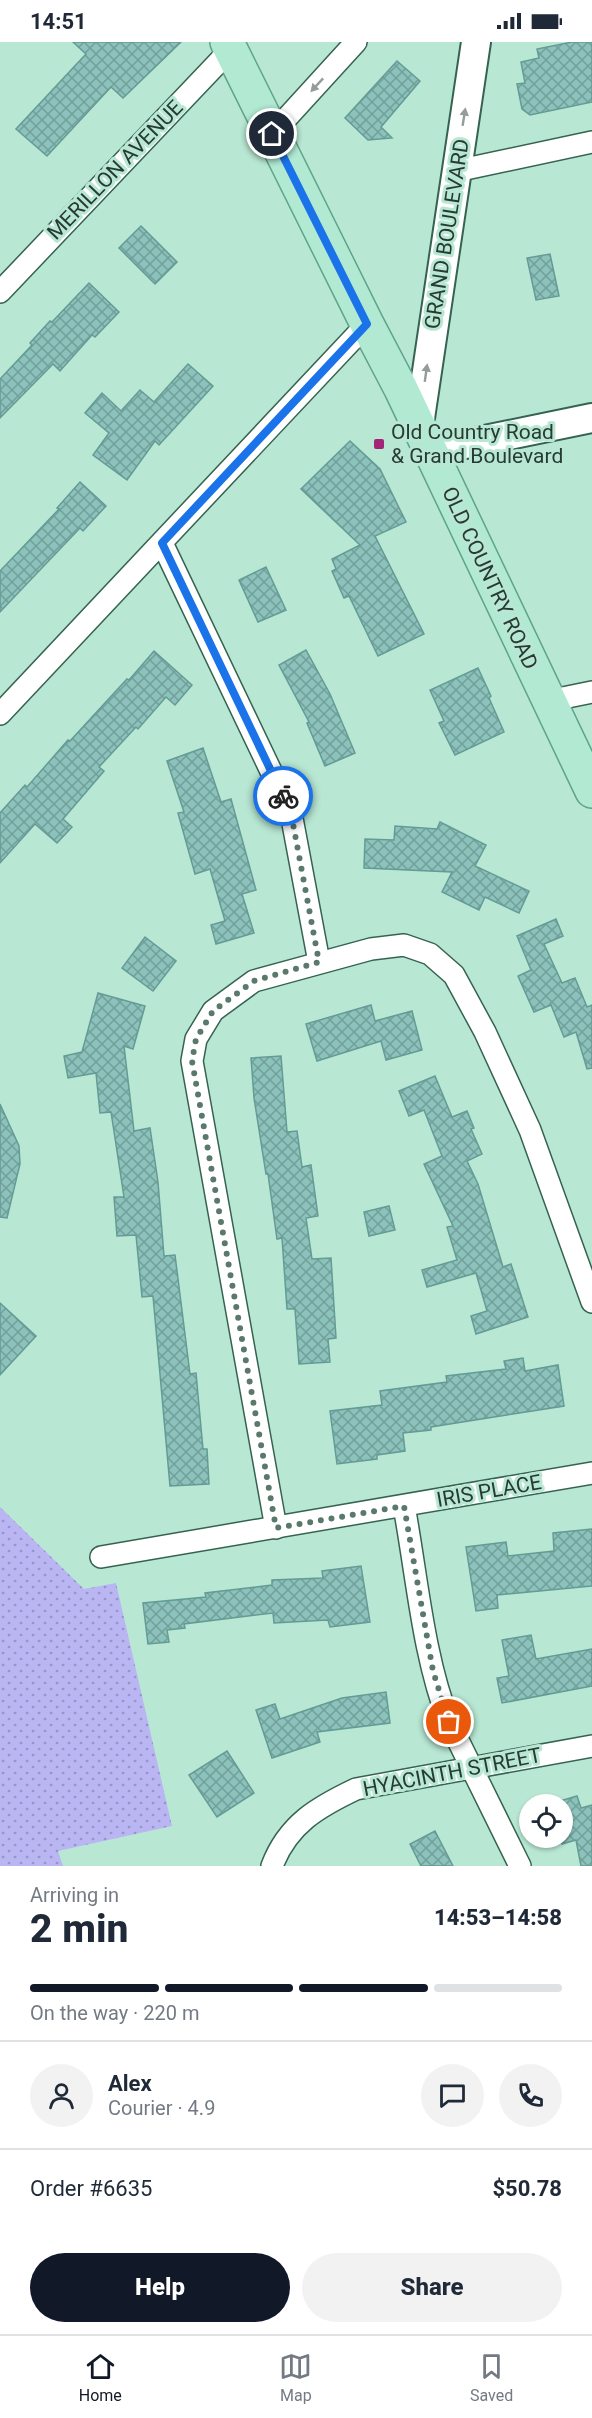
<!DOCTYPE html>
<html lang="en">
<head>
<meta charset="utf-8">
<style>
	body { margin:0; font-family:Roboto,sans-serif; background:#f2f2f3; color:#1f2937; height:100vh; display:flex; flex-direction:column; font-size:22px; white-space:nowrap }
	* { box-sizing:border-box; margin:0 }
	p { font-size:20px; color:#747a83 }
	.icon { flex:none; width:33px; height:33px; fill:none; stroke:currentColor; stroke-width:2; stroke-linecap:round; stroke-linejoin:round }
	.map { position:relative; height:1824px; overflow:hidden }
	.sheet { display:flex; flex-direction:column; background:#fff; flex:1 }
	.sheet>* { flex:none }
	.tools { position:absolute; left:519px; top:1752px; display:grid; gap:12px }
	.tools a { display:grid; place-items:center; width:54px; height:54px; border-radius:50%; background:#fff; box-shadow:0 2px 4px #0004; font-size:30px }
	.pin { position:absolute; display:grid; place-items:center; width:51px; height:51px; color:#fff; margin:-26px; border:3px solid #fff; border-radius:50%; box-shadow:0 2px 6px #0007 }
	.courier { position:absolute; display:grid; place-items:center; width:60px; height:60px; margin:-30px; border:4px solid #1a73e8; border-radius:50%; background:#fff; color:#222; box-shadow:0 2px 8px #0007 }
	.overview em { font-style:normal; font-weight:800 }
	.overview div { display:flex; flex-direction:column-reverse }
	.overview { display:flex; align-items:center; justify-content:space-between; height:102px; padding:0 30px }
	h1 { font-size:39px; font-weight:800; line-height:45px }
	.bar { display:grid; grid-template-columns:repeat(4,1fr); gap:9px 6px; align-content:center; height:72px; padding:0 30px }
	.bar i { height:8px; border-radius:4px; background:#e0e1e3 }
	.bar .active { background:#111827 }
	.bar p { grid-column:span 4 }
	.line { display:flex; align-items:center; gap:15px; padding:0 30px; border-top:2px solid #e0e1e3 }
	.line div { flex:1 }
	.round { display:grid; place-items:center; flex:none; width:63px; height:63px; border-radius:32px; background:#f2f2f3 }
	.action { display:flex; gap:12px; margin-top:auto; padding:12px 30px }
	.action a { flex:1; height:69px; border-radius:36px; background:#111827; color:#fff; font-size:24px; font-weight:800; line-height:69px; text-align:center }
	.action a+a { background:#f2f2f3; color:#1f2937 }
	.status { display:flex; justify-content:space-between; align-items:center; height:42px; padding:0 30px; background:#fff; direction:ltr }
	.status svg { height:16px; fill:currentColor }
	.dock { display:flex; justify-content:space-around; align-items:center; height:84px; border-top:2px solid #e0e1e3; background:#fff; font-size:16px; color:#747a83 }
	.dock a { display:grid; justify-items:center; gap:3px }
	.dock .active { color:#111827 }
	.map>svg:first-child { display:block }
</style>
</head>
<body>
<div class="status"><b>14:51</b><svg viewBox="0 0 49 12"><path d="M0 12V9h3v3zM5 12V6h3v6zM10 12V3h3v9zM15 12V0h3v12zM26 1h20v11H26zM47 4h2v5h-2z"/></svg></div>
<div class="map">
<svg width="592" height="1824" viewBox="0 0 592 1824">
	<defs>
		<pattern id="grass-dots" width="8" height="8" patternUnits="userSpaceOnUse" patternTransform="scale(1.5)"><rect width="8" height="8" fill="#b9b6f3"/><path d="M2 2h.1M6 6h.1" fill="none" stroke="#9695c5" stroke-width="1.8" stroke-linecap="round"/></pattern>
		<pattern id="building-cross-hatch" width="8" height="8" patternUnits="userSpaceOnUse" patternTransform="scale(1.5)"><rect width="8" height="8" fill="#8bc2bb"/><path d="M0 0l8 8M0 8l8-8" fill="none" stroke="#729f99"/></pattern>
	</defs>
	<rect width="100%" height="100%" fill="#b8e8d3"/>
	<polygon fill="url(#grass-dots)" points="0,1465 84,1547 116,1541 172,1784 58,1809 63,1824 0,1824"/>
	<g fill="url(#building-cross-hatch)" stroke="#659b95" stroke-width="1.5">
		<polygon points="73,0 181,0 123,56 111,45 47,114 16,87 86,12"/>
		<polygon points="572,0 592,0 592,60 530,73 522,67 517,42 525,41 521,20 539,16 537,7"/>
		<polygon points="397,19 420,39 381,85 392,96 368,98 345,76"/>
		<polygon points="141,184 177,220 155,242 119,206"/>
		<polygon points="550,212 559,254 536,258 527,216"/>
		<polygon points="89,241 119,270 95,295 92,293 60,329 53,322 0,376 0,337 32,303 30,301 50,279 52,280"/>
		<polygon points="188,322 213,344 159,403 155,399 127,438 93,413 109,391 85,371 102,351 121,369 140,348 154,360"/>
		<polygon points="350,399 380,427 406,480 375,494 424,592 378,614 349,554 344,556 332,529 336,527 332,517 360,503 301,447"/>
		<polygon points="80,440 106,464 83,489 80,486 0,570 0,529 59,467 57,466"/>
		<polygon points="266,525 286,568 258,580 239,538"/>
		<polygon points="306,608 330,652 355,711 325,724 307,681 309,680 279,623"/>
		<polygon points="154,609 192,643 175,663 166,655 138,687 136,685 99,725 104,729 63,777 72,785 57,801 35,782 0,821 0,771 25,743 27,745 68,698 70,699 127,637 129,638"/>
		<polygon points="478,626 491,654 489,656 504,690 455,713 439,681 444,679 430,648"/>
		<polygon points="203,706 221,760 231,757 256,848 242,852 254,891 216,902 211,883 225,879 210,827 195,832 178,771 184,770 167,719"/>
		<polygon points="440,780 486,803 475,824 529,849 519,871 485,855 479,868 442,850 452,830 364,826 365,797 394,798 395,784 437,787"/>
		<polygon points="556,877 563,894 544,902 562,941 575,936 587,965 592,963 592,1026 587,1027 576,990 564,995 551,963 534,970 518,934 531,928 517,894"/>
		<polygon points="145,895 176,919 153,949 122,926"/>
		<polygon points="98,951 145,964 133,1007 124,1004 134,1089 150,1086 158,1140 164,1214 175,1213 190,1332 196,1331 203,1407 207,1407 209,1442 170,1444 153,1254 142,1255 136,1193 117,1194 114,1155 124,1155 111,1070 100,1071 96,1031 68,1036 64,1014 82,1010"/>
		<polygon points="371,963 375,979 412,969 422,1008 386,1018 381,999 317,1019 306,982"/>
		<polygon points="281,1014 287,1090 297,1089 302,1125 311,1123 318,1174 306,1176 312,1217 331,1216 336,1296 328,1297 330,1320 299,1322 295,1267 287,1267 282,1196 277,1197 268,1132 266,1132 254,1056 251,1016"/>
		<polygon points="435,1034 452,1075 467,1069 474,1086 471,1087 482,1112 467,1119 478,1142 503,1225 511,1222 528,1275 476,1292 471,1274 487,1269 476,1231 427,1245 422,1228 457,1218 447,1185 453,1184 424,1122 442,1114 424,1068 409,1074 399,1049"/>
		<polygon points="0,1062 19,1104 20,1122 7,1176 0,1175"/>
		<polygon points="389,1164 395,1188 369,1194 364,1170"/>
		<polygon points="0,1261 36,1294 0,1333"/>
		<polygon points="523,1316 525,1329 558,1323 564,1364 431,1385 431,1388 403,1391 405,1409 377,1413 377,1417 337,1422 330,1369 382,1363 380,1349 447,1340 446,1334 506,1327 504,1319"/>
		<polygon points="592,1487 592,1544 497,1553 498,1566 476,1569 466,1505 506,1500 508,1514 554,1509 553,1491"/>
		<polygon points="361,1524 370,1580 330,1585 328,1578 274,1581 273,1571 184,1582 185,1586 167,1588 169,1600 148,1602 143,1561 206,1555 205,1551 272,1543 272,1538 323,1536 322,1529"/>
		<polygon points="531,1593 536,1617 592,1607 592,1644 502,1661 497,1636 509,1634 502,1598"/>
		<polygon points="386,1650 390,1681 317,1690 320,1700 272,1716 256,1668 275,1662 280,1677 342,1656"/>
		<polygon points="227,1709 254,1751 217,1775 189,1733"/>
		<polygon points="577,1754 581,1766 592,1763 592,1824 581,1824 576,1798 562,1802 560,1796 562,1796 562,1762 550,1762"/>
		<polygon points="435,1789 453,1824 421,1824 410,1802"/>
	</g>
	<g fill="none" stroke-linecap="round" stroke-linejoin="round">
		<defs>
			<g id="street">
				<polyline points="272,92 356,0"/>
				<polyline points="456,129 592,100"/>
				<polyline points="0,250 231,7"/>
				<polyline points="162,501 291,771 319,920"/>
				<polyline points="548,659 592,650"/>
				<polyline points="0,672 367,282"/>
				<path d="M404,1464C417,1534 423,1614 449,1680L520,1824"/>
				<polyline points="276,1486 192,1019 196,997 213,969 254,939 371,907 404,903 430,912 454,933 485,990 530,1088 592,1260"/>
				<polyline points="101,1515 592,1431"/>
				<path d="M272,1824C288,1782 318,1765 356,1747L592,1704"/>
			</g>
			<g id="secondary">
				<polyline points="419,383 476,0"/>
				<polyline points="431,409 592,376"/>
			</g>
			<polyline id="primary" points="227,0 367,282 401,347 592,749"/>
		</defs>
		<use href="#street" stroke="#366351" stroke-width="24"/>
		<use href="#secondary" stroke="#366351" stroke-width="32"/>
		<use href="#primary" stroke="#5fa388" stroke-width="36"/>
		<use href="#street" stroke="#fff" stroke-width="21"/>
		<use href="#secondary" stroke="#fff" stroke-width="28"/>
		<use href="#primary" stroke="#b1e9d3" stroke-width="33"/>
	</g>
	<defs><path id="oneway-solid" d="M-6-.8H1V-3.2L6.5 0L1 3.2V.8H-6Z" transform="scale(1.5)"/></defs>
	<g fill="#949d99">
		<use href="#oneway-solid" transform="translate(317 43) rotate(133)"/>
		<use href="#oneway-solid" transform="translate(464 75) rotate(-81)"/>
		<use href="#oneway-solid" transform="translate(426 331) rotate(-82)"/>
	</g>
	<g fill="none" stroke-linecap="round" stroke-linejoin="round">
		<polyline stroke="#5a786b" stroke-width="6" stroke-dasharray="0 10.8" points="283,754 291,771 319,920 254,939 213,969 196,997 192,1019 276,1486 404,1464 433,1629 449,1680"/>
		<polyline stroke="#1a73e8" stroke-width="8" points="272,92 367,282 162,501 283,754"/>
	</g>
	<rect fill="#a42577" stroke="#b8e8d3" stroke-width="2" x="373" y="396" width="12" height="12" rx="3"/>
	<g text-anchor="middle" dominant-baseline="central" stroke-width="6" stroke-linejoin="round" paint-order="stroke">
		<g font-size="21" fill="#283b33" stroke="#b8e8d3">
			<text transform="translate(115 128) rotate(-46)">MERILLON AVENUE</text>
			<text transform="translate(447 192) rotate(-81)">GRAND BOULEVARD</text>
			<text transform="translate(490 536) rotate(65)">OLD COUNTRY ROAD</text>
			<text transform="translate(489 1449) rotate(-10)">IRIS PLACE</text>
			<text transform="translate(452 1730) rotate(-11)">HYACINTH STREET</text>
		</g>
		<g font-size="21" fill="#283b33" stroke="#b8e8d3" text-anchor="start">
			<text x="391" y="390">Old Country Road<tspan x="391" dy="24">&amp; Grand Boulevard</tspan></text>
		</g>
	</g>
</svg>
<div class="tools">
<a><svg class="icon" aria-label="locate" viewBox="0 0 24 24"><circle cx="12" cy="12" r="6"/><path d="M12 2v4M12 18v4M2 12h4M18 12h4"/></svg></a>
</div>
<div class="pin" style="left:449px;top:1680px;background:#ea580c"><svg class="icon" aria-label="bag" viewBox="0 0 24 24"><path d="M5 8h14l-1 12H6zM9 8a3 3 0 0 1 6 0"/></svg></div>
<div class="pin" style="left:272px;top:92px;background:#1f2937"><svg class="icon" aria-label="home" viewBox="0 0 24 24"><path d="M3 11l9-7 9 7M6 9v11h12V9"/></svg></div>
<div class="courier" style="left:283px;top:754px"><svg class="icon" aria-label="bike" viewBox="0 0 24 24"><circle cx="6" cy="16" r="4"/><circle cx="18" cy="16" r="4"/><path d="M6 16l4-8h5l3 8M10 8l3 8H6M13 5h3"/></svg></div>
</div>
<section class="sheet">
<div class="overview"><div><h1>2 min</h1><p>Arriving in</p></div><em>14:53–14:58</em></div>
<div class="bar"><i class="active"></i><i class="active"></i><i class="active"></i><i></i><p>On the way · 220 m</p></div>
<div class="line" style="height:108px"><a class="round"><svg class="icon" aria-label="person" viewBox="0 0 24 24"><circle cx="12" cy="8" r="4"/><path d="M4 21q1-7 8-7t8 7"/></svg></a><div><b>Alex</b><p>Courier · 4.9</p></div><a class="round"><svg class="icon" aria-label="chat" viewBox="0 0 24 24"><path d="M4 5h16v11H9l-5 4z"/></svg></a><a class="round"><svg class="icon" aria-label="phone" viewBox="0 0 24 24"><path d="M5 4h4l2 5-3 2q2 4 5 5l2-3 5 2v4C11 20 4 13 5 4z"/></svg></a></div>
<div class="line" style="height:78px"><div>Order #6635</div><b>$50.78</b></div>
<div class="action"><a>Help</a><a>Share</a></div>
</section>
<nav class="dock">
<a class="active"><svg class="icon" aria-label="home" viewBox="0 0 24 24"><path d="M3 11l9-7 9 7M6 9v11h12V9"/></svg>Home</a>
<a><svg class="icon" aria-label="map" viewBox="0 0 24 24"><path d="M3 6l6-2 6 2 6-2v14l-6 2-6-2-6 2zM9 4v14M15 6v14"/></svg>Map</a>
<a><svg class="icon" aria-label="saved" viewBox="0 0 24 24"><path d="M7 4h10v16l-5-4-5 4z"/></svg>Saved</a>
</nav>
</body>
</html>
